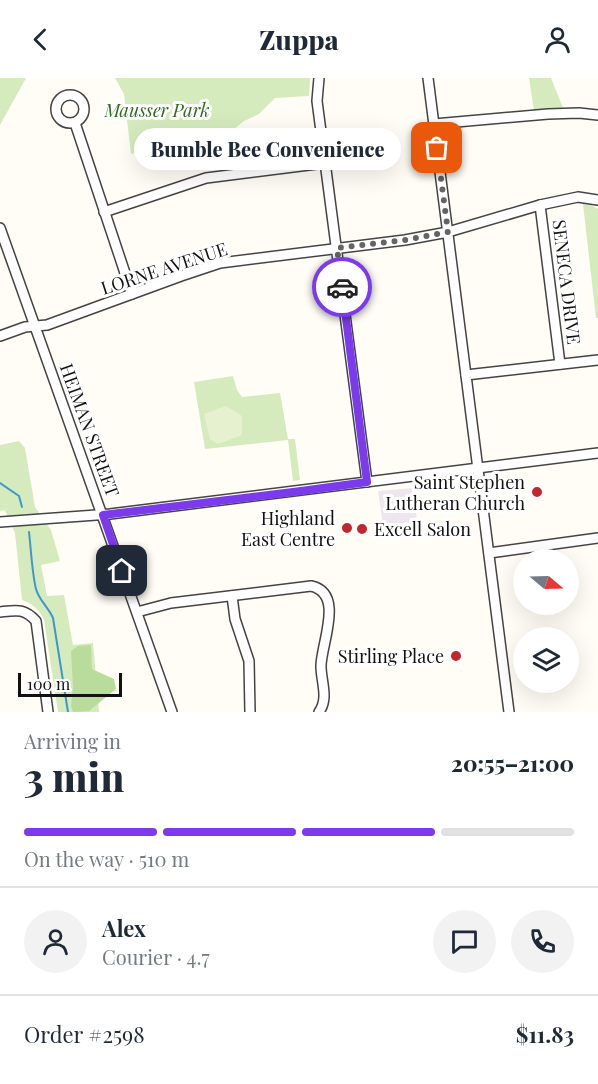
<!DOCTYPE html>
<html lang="en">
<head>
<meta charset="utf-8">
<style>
	body { margin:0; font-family:"Playfair Display",serif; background:#f2f2f3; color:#1f2937; height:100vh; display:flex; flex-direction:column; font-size:22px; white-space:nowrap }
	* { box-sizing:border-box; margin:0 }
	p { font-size:20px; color:#747a83 }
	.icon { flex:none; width:33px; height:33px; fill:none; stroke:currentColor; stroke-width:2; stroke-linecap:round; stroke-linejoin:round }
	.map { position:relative; height:634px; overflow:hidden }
	.sheet { display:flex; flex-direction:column; background:#fff; flex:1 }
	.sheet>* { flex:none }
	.needle { width:39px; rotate:109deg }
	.tools { position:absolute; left:513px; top:471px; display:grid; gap:12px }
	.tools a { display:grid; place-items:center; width:66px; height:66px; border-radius:50%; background:#fff; box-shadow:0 6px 24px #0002; font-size:30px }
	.scale { position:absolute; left:18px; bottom:15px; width:104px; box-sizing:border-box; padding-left:6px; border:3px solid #111; border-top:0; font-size:16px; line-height:21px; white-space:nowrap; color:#111; -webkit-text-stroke:4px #fff; paint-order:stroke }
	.pin { position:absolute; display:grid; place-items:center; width:51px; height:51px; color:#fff; margin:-26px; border-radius:12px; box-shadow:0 3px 9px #0006 }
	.courier { position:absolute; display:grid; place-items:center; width:60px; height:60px; margin:-30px; border:4px solid #7c3aed; border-radius:50%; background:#fff; color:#222; box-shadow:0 2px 8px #0007 }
	.bubble { position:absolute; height:42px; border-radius:21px; background:#fff; box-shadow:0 6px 24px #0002; font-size:20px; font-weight:800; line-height:42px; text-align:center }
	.overview em { font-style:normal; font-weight:800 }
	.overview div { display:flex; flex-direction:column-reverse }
	.overview { display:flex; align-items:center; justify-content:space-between; height:102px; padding:0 24px }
	h1 { font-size:39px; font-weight:800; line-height:45px }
	.bar { display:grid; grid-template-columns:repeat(4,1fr); gap:9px 6px; align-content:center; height:72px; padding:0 24px }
	.bar i { height:8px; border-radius:4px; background:#e0e1e3 }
	.bar .active { background:#7c3aed }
	.bar p { grid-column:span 4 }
	.line { display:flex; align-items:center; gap:15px; padding:0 24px; border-top:2px solid #e0e1e3 }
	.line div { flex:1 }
	.round { display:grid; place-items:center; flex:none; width:63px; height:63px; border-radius:32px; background:#f2f2f3 }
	header { display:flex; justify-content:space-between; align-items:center; height:78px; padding:0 24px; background:#fff; font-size:27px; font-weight:800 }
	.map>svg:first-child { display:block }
</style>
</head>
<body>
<header><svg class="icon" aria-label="back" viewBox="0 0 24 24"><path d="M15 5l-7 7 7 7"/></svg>Zuppa<svg class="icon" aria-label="person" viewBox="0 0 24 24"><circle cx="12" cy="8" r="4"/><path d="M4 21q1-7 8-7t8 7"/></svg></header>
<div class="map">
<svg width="598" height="634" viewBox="0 0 598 634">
	<rect width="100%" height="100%" fill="#fffdf5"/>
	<polygon fill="#eee6ef" points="413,410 417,443 383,448 378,413"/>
	<g fill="#d5ebbd">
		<polygon points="0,0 26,0 0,47"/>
		<polygon points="115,0 310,0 309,18 275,20 259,36 244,43 223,60 189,55 131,76 124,16"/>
		<polygon points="529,0 551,0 563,30 534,33"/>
		<polygon points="583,126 591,127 598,131 598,240 596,240"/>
		<polygon points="233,298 237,312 242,319 280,315 288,361 295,361 300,402 293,403 288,362 205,371 194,304"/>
		<path d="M19,363L25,370L35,429L51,452L60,483L41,487L47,518L64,517L73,567L93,565L99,634H58L44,542C39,531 33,526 22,522L15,455L5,432L0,433V367Z"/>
	</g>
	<polygon fill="#b9dc9c" points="91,567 92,591 114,601 116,611 89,633 73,634 71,628 73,609 71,573 78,568"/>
	<polygon fill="#e6f2cf" points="226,328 242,338 242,357 218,366 210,361 204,336"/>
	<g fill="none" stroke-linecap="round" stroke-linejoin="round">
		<g stroke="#3f96cf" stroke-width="2">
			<polyline points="0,405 19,418 22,429"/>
			<path d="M29,454C31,471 32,495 36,511C39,522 48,529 53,540L68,634"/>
		</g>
		<defs>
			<g id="minor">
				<polyline points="319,0 317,23 367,404"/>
				<polyline points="428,0 509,634"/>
				<circle cx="70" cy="31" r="14"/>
				<polyline points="75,45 132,216"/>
				<polyline points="434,46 548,36 579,35 598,37"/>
				<polyline points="540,127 560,286"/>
				<polyline points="104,134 206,100 325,85"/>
				<polyline points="0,150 172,634"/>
				<polyline points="0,258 25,249 47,247 181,198 220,185 405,162 448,154 540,127 578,119 598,122"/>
				<polyline points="466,297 598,282"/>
				<polyline points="0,444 110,436 598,375"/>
				<polyline points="489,475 598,460"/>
				<polyline points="232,518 235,541 249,583 250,634"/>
				<path d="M0,534C17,532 24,530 36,543L48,634"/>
				<path d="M137,534L171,525L311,508C345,515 321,566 321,588C321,604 329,620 319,634"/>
			</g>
		</defs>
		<use href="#minor" stroke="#444" stroke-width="12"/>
		<use href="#minor" stroke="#fff" stroke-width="9"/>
	</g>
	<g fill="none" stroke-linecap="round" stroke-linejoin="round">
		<polyline stroke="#646461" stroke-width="6" stroke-dasharray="0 10.8" points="342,209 337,170 405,162 448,154 437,70"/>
		<polyline stroke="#7c3aed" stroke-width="8" points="122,493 103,437 301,413 367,404 342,209"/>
	</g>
	<g fill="#c4262e" stroke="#fff" stroke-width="2">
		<circle cx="537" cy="414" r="6"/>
		<circle cx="347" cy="450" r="6"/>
		<circle cx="362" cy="451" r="6"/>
		<circle cx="456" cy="578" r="6"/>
	</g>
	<g text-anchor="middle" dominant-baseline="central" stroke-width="6" stroke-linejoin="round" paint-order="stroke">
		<g font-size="18" font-style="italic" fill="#2f6b1f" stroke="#fff">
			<text x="157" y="32">Mausser Park</text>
		</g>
		<g font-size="18" fill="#111" stroke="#fff">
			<text transform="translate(164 190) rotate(-18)">LORNE AVENUE</text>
			<text transform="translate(567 204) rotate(83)">SENECA DRIVE</text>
			<text transform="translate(90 352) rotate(70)">HEIMAN STREET</text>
		</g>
		<g font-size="18" fill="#111" stroke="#fff" text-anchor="end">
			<text x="525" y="404">Saint Stephen<tspan x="525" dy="21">Lutheran Church</tspan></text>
			<text x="335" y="440">Highland<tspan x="335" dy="21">East Centre</tspan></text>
			<text x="374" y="451" text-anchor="start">Excell Salon</text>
			<text x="444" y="578">Stirling Place</text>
		</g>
	</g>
</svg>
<div class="tools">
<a><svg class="needle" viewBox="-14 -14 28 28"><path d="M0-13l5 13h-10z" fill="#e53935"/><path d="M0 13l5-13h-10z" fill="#747a83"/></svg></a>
<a><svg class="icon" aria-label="layers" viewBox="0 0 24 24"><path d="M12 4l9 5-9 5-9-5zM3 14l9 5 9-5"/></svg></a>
</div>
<div class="scale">100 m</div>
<div class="pin" style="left:437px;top:70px;background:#ea580c"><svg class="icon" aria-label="bag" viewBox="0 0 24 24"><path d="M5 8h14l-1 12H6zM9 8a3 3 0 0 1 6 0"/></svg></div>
<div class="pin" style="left:122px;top:493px;background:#1f2937"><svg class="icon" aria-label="home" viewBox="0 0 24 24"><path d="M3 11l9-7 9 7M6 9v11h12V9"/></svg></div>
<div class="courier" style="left:342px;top:209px"><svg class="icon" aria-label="car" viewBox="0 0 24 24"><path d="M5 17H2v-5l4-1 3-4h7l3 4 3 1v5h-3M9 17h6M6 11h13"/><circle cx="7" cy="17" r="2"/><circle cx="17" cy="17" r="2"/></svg></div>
<div class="bubble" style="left:134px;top:50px;width:267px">Bumble Bee Convenience</div>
</div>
<section class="sheet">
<div class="overview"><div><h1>3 min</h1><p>Arriving in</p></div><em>20:55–21:00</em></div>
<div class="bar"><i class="active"></i><i class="active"></i><i class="active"></i><i></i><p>On the way · 510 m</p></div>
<div class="line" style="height:108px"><a class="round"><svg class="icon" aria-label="person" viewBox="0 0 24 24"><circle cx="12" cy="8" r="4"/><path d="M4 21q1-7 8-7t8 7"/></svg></a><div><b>Alex</b><p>Courier · 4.7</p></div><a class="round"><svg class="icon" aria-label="chat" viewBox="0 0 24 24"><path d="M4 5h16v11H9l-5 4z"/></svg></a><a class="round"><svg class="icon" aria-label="phone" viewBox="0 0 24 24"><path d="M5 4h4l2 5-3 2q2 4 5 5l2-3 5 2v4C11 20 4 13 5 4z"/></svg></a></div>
<div class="line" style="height:78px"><div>Order #2598</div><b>$11.83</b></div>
</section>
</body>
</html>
